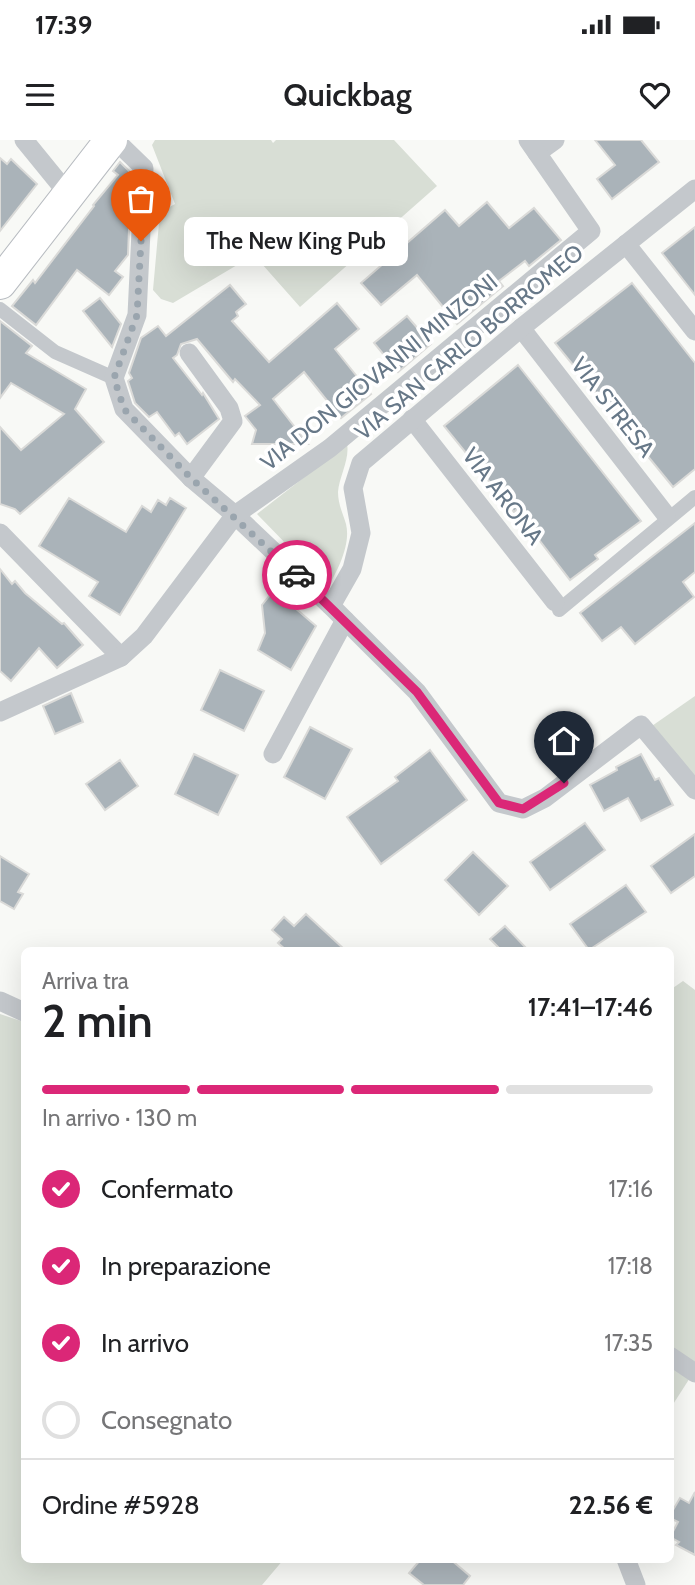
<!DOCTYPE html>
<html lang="it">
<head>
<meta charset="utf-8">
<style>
	body { margin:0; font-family:Cabin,sans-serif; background:#f6f6f6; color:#202124; height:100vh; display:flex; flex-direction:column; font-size:26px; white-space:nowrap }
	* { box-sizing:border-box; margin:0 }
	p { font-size:23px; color:#757577 }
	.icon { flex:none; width:38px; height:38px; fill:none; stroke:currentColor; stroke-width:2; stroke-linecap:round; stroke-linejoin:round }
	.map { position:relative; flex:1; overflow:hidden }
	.side { position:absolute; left:21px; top:807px; width:653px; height:616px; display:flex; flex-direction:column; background:#fff; border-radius:10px; box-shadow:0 7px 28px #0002 }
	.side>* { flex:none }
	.pin { position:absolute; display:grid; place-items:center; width:60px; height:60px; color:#fff; margin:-72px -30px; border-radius:50% 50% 50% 0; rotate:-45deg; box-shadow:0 0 7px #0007 }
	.pin .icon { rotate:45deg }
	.courier { position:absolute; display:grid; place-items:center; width:70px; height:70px; margin:-35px; border:5px solid #db2777; border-radius:50%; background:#fff; color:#222; box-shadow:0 2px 9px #0007 }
	.bubble { position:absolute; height:49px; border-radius:10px; background:#fff; box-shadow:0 7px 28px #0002; font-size:23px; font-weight:600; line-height:49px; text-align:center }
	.summary em { font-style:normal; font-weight:600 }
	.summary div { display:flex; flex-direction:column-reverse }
	.summary { display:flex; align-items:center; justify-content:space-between; height:119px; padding:0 21px }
	h1 { font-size:46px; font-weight:600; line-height:52px }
	.bar { display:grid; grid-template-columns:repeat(4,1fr); gap:10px 7px; align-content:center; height:84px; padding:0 21px }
	.bar i { height:9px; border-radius:5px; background:#e0e0e0 }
	.bar .current { background:#db2777 }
	.bar p { grid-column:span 4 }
	.line { display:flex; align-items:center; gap:18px; padding:0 21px; border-top:2px solid #e0e0e0 }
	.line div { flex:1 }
	ol { padding:0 21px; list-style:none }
	li { display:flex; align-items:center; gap:21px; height:77px }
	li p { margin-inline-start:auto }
	li .icon { padding:7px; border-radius:50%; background:#db2777; color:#fff; stroke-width:4 }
	li:last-child { color:#757577 }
	li i { width:38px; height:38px; border:4px solid #e0e0e0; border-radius:50% }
	.status { display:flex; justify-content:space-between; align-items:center; height:49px; padding:0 35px; background:#fff; direction:ltr }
	.status svg { height:19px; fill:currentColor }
	header { display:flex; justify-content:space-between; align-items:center; height:91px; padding:0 21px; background:#fff; font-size:32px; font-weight:600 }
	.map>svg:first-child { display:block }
</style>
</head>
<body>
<div class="status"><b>17:39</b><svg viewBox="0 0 49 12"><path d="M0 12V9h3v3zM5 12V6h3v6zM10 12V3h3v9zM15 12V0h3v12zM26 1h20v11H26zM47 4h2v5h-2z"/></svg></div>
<header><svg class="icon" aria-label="menu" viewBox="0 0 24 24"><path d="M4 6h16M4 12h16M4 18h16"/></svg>Quickbag<svg class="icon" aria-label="heart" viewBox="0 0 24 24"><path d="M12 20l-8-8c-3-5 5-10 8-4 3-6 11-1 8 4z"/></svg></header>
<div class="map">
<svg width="695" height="1445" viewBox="0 0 695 1445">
	<rect width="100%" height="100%" fill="#f8f9f6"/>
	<g fill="#d8ded5">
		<polygon points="155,0 271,0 273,3 276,0 394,0 437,46 300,167 254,115 173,163 161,159 153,150 160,72 175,64 152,5"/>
		<path d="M347,304C350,319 339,337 338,352C338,364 343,374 346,384C351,404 338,430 328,447L257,374Z"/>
		<polygon points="695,556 695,641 649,588"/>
		<polygon points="683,841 695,850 695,1230 670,1269 670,850"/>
		<polygon points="0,874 24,882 24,1419 284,1419 262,1445 0,1445"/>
	</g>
	<g fill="#aab3b9" stroke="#dadad8" stroke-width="2">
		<polygon points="595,0 641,0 659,22 612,59 597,39 615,25"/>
		<polygon points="0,18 7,24 11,19 37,44 0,91"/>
		<polygon points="120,22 131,33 131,44 121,56 130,63 128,115 115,131 123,137 109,155 77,130 36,185 12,166 33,140 35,143 94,66 93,65 118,35 113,31"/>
		<polygon points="487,62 509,88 534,68 561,100 529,126 525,121 499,141 503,146 457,184 417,135 381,165 361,143 445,70 459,86"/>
		<polygon points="695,87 695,155 662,113"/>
		<polygon points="632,143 695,223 695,329 673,347 555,203"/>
		<polygon points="230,145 246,164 236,172 238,176 232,181 269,222 337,163 359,189 335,209 371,254 341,278 304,232 273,259 308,304 252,304 256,290 245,276 260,265 235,239 233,242 197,199 181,204 177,215 173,218 202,255 203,253 219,279 187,304 179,293 175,296 157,272 149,277 135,263 128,241 132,238 129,233 141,198 158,186 166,196"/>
		<polygon points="100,158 121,184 112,207 83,171"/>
		<polygon points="407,176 431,204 398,232 374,203"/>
		<polygon points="0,181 32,206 26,213 86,249 75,269 104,302 20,374 15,369 0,364 0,287 21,310 64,274 11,243 0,258"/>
		<polygon points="518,225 641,381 595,415 598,419 570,440 516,370 514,372 444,286"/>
		<polygon points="69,358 126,392 142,366 151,372 158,360 166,365 170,358 186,368 120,475 89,456 98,442 39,406"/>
		<polygon points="695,383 695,432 683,442 694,457 635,504 621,487 602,501 580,473"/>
		<polygon points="0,429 12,444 15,441 25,453 62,484 64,483 83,505 57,528 39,508 11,541 0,531"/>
		<polygon points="274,450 316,486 291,530 258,510 265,493 262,465"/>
		<polygon points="220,530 264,551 244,591 201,570"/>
		<polygon points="71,553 83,582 55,594 43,566"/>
		<polygon points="310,587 352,609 325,659 284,637"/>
		<polygon points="430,610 467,660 381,724 347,677 398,641 395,637"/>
		<polygon points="194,614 238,635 218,675 175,654"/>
		<polygon points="641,614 655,640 659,638 673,665 641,681 628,658 604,671 590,645 617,630 616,627"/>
		<polygon points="120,620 138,646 105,670 86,644"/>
		<polygon points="585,683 605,710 550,750 530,722"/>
		<polygon points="695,694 695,736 671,753 651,726"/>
		<polygon points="473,712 508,746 479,775 445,740"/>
		<polygon points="0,716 29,734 18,752 23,754 14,769 0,761"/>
		<polygon points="626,745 646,772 589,810 570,784"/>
		<polygon points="306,774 345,810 286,810 278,803 282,799 272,790 284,777 294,786"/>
		<polygon points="505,786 528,810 501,810 490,799"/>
		<polygon points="695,1352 695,1415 676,1405 679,1402 670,1397 678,1382 670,1378 670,1375 680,1358 689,1363"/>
		<polygon points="421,1419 450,1419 470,1436 463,1445 424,1445 409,1433"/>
	</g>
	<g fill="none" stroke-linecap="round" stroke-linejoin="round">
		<defs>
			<polyline id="primary" points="0,143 111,0"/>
		</defs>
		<use href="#primary" stroke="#b7bbc0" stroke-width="34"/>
		<g stroke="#c4c8cc" stroke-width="14">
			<polyline points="0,169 55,212 114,238"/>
			<polyline points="559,470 695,357"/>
		</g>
		<g stroke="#c4c8cc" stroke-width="19">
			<polyline points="24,0 68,54"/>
			<polyline points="115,0 144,28 137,175 114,238 124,269 191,338 235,375 331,466 417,552 499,663 523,669 545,658 641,585 695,650"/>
			<polyline points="537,13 555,0"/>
			<polyline points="626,104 695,191"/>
			<polyline points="521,188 666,375"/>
			<polyline points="189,213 229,268 233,281 191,338"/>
			<polyline points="412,279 555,462"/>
			<polyline points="0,393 121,517"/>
			<polyline points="331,466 352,429 361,393 353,348 361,323 521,188 695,49"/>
			<polyline points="0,572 121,517 144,496 235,375 330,308 591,91 528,0"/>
			<polyline points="273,614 345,480"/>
			<polyline points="0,861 24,872"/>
			<polyline points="670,1216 695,1233"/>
			<polyline points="626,1419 636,1445"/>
		</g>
		<use href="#primary" stroke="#fff" stroke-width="32"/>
	</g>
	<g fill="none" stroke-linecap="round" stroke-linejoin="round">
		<polyline stroke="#9aa5ae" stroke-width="7" stroke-dasharray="0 12.6" points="141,101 137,175 114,238 124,269 191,338 297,435"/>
		<polyline stroke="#db2777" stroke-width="9" points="297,435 417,552 499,663 523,669 564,643"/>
	</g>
	<g text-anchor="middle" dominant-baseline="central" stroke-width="7" stroke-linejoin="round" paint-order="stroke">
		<g font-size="23" fill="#677888" stroke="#fff">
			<text transform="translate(469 202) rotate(-40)">VIA SAN CARLO BORROMEO</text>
			<text transform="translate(379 232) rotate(-39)">VIA DON GIOVANNI MINZONI</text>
			<text transform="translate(613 267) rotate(52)">VIA STRESA</text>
			<text transform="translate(503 356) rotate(52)">VIA ARONA</text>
		</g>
	</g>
</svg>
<div class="pin" style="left:141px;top:101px;background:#ea580c"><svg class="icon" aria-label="bag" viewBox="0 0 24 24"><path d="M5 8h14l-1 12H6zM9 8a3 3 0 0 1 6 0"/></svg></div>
<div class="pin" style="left:564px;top:643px;background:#1f2937"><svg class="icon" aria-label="home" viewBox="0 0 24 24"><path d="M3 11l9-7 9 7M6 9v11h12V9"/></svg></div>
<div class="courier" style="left:297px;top:435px"><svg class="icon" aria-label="car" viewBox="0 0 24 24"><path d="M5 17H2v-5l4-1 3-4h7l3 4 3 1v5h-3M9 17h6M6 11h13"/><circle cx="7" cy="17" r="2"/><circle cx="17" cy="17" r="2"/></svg></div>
<div class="bubble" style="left:184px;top:77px;width:224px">The New King Pub</div>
<section class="side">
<div class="summary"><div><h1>2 min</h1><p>Arriva tra</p></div><em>17:41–17:46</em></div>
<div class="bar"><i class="current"></i><i class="current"></i><i class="current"></i><i></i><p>In arrivo · 130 m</p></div>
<ol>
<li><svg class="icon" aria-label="check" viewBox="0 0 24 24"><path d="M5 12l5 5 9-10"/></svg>Confermato<p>17:16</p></li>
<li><svg class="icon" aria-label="check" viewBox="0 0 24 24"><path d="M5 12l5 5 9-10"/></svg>In preparazione<p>17:18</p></li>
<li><svg class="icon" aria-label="check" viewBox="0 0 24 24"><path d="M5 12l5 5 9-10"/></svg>In arrivo<p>17:35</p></li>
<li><i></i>Consegnato</li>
</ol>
<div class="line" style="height:91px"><div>Ordine #5928</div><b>22.56 €</b></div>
</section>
</div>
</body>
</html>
